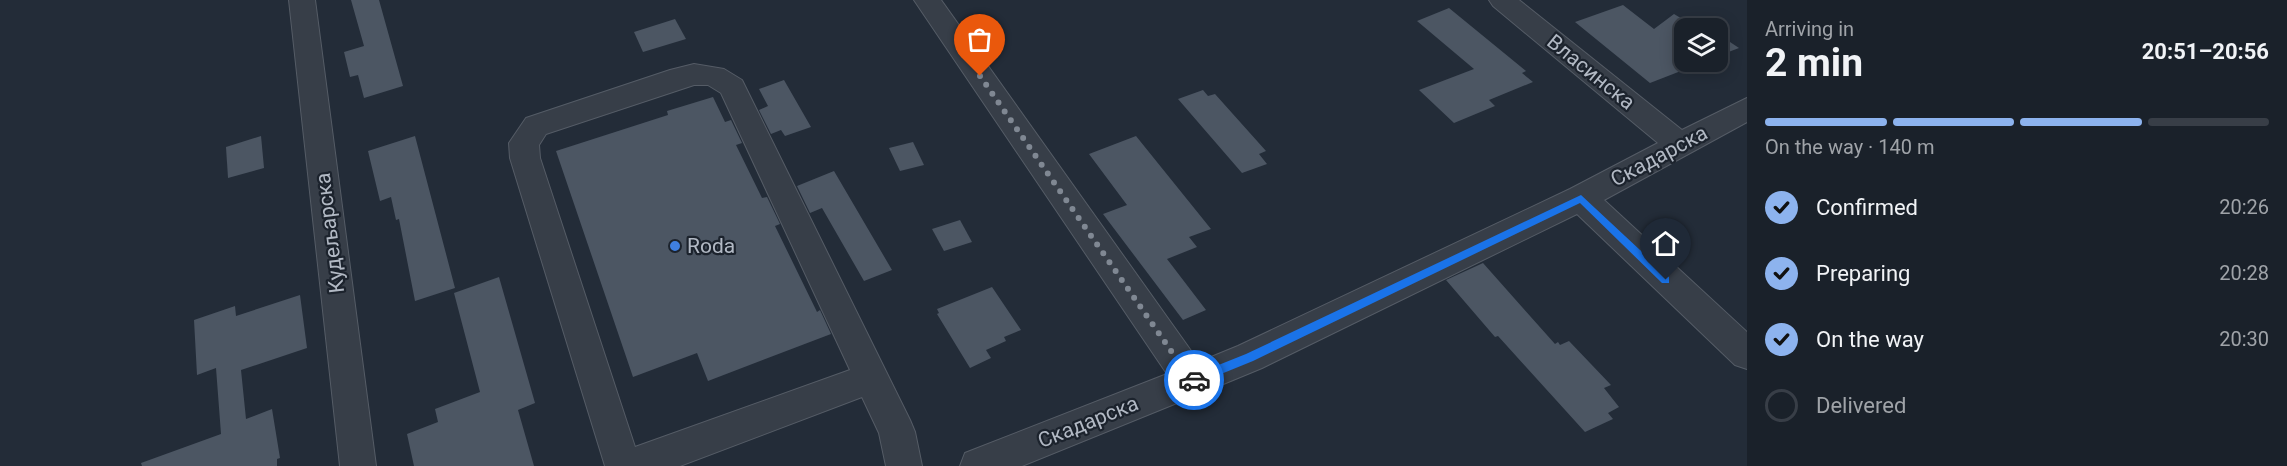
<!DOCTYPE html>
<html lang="en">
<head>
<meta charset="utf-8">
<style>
	body { margin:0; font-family:Roboto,sans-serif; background:#272e36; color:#f1f3f6; height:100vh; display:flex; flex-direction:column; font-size:22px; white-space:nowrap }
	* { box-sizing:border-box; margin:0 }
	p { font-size:20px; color:#9fa3a8 }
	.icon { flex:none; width:33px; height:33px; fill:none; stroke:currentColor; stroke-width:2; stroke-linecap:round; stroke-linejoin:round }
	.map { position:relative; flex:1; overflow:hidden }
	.side { display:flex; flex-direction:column; background:#1a212a; width:540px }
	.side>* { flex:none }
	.tools { position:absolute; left:1674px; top:18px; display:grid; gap:12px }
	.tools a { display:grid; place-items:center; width:54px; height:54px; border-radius:12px; background:#1a212a; box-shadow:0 3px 15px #0003,0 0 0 2px #383e47; font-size:30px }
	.pin { position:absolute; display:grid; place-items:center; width:51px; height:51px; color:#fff; margin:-62px -26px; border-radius:50% 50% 50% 0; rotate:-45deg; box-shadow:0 0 6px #0007 }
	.pin .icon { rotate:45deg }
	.courier { position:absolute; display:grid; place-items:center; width:60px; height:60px; margin:-30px; border:4px solid #1a73e8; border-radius:50%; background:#fff; color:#222; box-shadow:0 2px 8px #0007 }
	.overview em { font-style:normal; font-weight:700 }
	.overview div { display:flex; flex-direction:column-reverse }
	.overview { display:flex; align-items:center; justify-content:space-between; height:102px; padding:0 18px }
	h1 { font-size:39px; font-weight:700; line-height:45px }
	.bar { display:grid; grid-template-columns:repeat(4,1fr); gap:9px 6px; align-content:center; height:72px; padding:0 18px }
	.bar i { height:8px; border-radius:4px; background:#383e47 }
	.bar .active { background:#8db3ee }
	.bar p { grid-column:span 4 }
	ol { padding:0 18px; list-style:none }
	li { display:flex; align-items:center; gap:18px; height:66px }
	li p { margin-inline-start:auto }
	li .icon { padding:6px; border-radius:50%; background:#8db3ee; color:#111; stroke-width:4 }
	li:last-child { color:#9fa3a8 }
	li i { width:33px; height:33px; border:3px solid #383e47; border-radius:50% }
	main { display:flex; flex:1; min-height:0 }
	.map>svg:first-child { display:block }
</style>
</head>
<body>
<main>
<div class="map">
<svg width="1747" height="466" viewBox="0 0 1747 466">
	<rect width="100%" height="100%" fill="#232c38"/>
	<g fill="#4c5663">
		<polygon points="351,0 379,0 403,86 364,98 358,75 350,77 344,52 364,46"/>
		<polygon points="1623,5 1654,29 1674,14 1689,23 1694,19 1709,28 1684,28 1684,62 1704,62 1650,83 1575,22"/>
		<polygon points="1449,8 1526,71 1522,73 1533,82 1489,100 1495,106 1454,123 1419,90 1474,69 1417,21"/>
		<polygon points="675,19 686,39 643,52 634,32"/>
		<polygon points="1718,34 1739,48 1718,56"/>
		<polygon points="784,80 811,127 785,136 781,130 771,134 759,110 768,106 759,89"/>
		<polygon points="1203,90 1208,96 1215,94 1266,151 1259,154 1267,164 1242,173 1178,99"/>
		<polygon points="713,97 725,122 731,120 742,143 736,145 762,198 767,197 780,224 775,226 817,312 820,310 831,334 708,381 697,353 633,377 556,151 668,115 667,111"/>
		<polygon points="261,136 264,168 228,178 226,147"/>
		<polygon points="415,136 455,288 415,301 399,219 396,220 391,197 380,201 368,151"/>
		<polygon points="1136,136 1211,229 1189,237 1197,247 1167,259 1206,310 1183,320 1103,214 1127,205 1089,154"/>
		<polygon points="913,142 924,165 900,171 889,148"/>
		<polygon points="834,171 892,270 864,281 822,208 810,213 797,186"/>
		<polygon points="960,220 972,242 944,251 932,229"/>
		<polygon points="1483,263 1555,344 1558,342 1560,345 1569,341 1611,385 1604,388 1619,407 1608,413 1613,419 1585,432 1498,336 1495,337 1446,280"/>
		<polygon points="499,277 535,403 518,410 534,466 414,466 407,434 438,422 435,409 480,392 454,293"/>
		<polygon points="992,287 1021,330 1004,337 1006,341 986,350 991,358 970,368 937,314 939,313 937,309"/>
		<polygon points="300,295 307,348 241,370 246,419 272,409 280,458 277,459 277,466 142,466 141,463 221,434 216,368 197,375 194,320 235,306 236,316"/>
	</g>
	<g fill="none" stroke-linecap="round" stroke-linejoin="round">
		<defs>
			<g id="minor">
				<polygon points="289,0 315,0 376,466 340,466"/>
				<polygon points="914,0 941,0 1199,362 1238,346 1570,189 1658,143 1493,6 1489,0 1519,0 1682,130 1747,98 1747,122 1604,200 1747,332 1747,369 1735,365 1577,214 1262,368 1204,392 1022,466 960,466 965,453 1167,374"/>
				<path d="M694,64L724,69L742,80L910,420L915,432L922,466H886L879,433L862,397L680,466H605L510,158L509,143L526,118L670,70ZM694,85H708L721,93L850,370L635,447L540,158L539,145L546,134Z"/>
			</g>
		</defs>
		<use href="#minor" stroke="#555c66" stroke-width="2"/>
		<use href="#minor" fill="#373e48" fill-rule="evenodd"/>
	</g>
	<polygon fill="#1a73e8" points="1581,195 1669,277 1669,283 1662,283 1580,203 1253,361 1194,385 1191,383 1191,376 1246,354"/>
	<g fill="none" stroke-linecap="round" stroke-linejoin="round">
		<polyline stroke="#808893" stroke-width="6" stroke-dasharray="0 10.8" points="980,76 1192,381 1194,380"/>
	</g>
	<circle fill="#3f7fe0" stroke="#1c232d" stroke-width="2" cx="675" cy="246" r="6"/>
	<g text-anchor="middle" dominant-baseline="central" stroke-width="4.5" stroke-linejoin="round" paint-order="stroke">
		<g font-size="21" fill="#b2b9c4" stroke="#1c232d">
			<text transform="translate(1591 72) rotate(39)">Власинска</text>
			<text transform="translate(1659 156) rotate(-28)">Скадарска</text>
			<text transform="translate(330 233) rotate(-97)">Кудељарска</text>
			<text transform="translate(1088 422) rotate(-22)">Скадарска</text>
		</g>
		<g font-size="21" fill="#b2b9c4" stroke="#1c232d" text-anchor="start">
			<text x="687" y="246">Roda</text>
		</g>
	</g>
</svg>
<div class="tools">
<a><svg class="icon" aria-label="layers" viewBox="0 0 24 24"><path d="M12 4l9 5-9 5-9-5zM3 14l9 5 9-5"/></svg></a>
</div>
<div class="pin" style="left:980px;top:76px;background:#ea580c"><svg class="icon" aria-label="bag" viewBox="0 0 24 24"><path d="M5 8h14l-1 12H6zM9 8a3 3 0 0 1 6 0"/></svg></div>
<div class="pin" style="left:1666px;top:280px;background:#1f2937"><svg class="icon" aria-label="home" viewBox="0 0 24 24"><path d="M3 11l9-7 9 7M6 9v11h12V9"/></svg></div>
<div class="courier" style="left:1194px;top:380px"><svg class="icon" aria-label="car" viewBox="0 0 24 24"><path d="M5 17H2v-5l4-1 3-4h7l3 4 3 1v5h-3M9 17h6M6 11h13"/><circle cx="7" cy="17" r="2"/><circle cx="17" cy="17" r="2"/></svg></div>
</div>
<section class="side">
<div class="overview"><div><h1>2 min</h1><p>Arriving in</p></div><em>20:51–20:56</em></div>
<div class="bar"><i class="active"></i><i class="active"></i><i class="active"></i><i></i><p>On the way · 140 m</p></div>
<ol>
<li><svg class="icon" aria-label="check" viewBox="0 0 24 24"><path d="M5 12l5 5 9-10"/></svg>Confirmed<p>20:26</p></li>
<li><svg class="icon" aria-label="check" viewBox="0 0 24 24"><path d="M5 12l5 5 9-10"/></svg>Preparing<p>20:28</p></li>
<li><svg class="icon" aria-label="check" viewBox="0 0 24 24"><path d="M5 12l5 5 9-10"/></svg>On the way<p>20:30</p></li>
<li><i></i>Delivered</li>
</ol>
</section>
</main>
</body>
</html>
